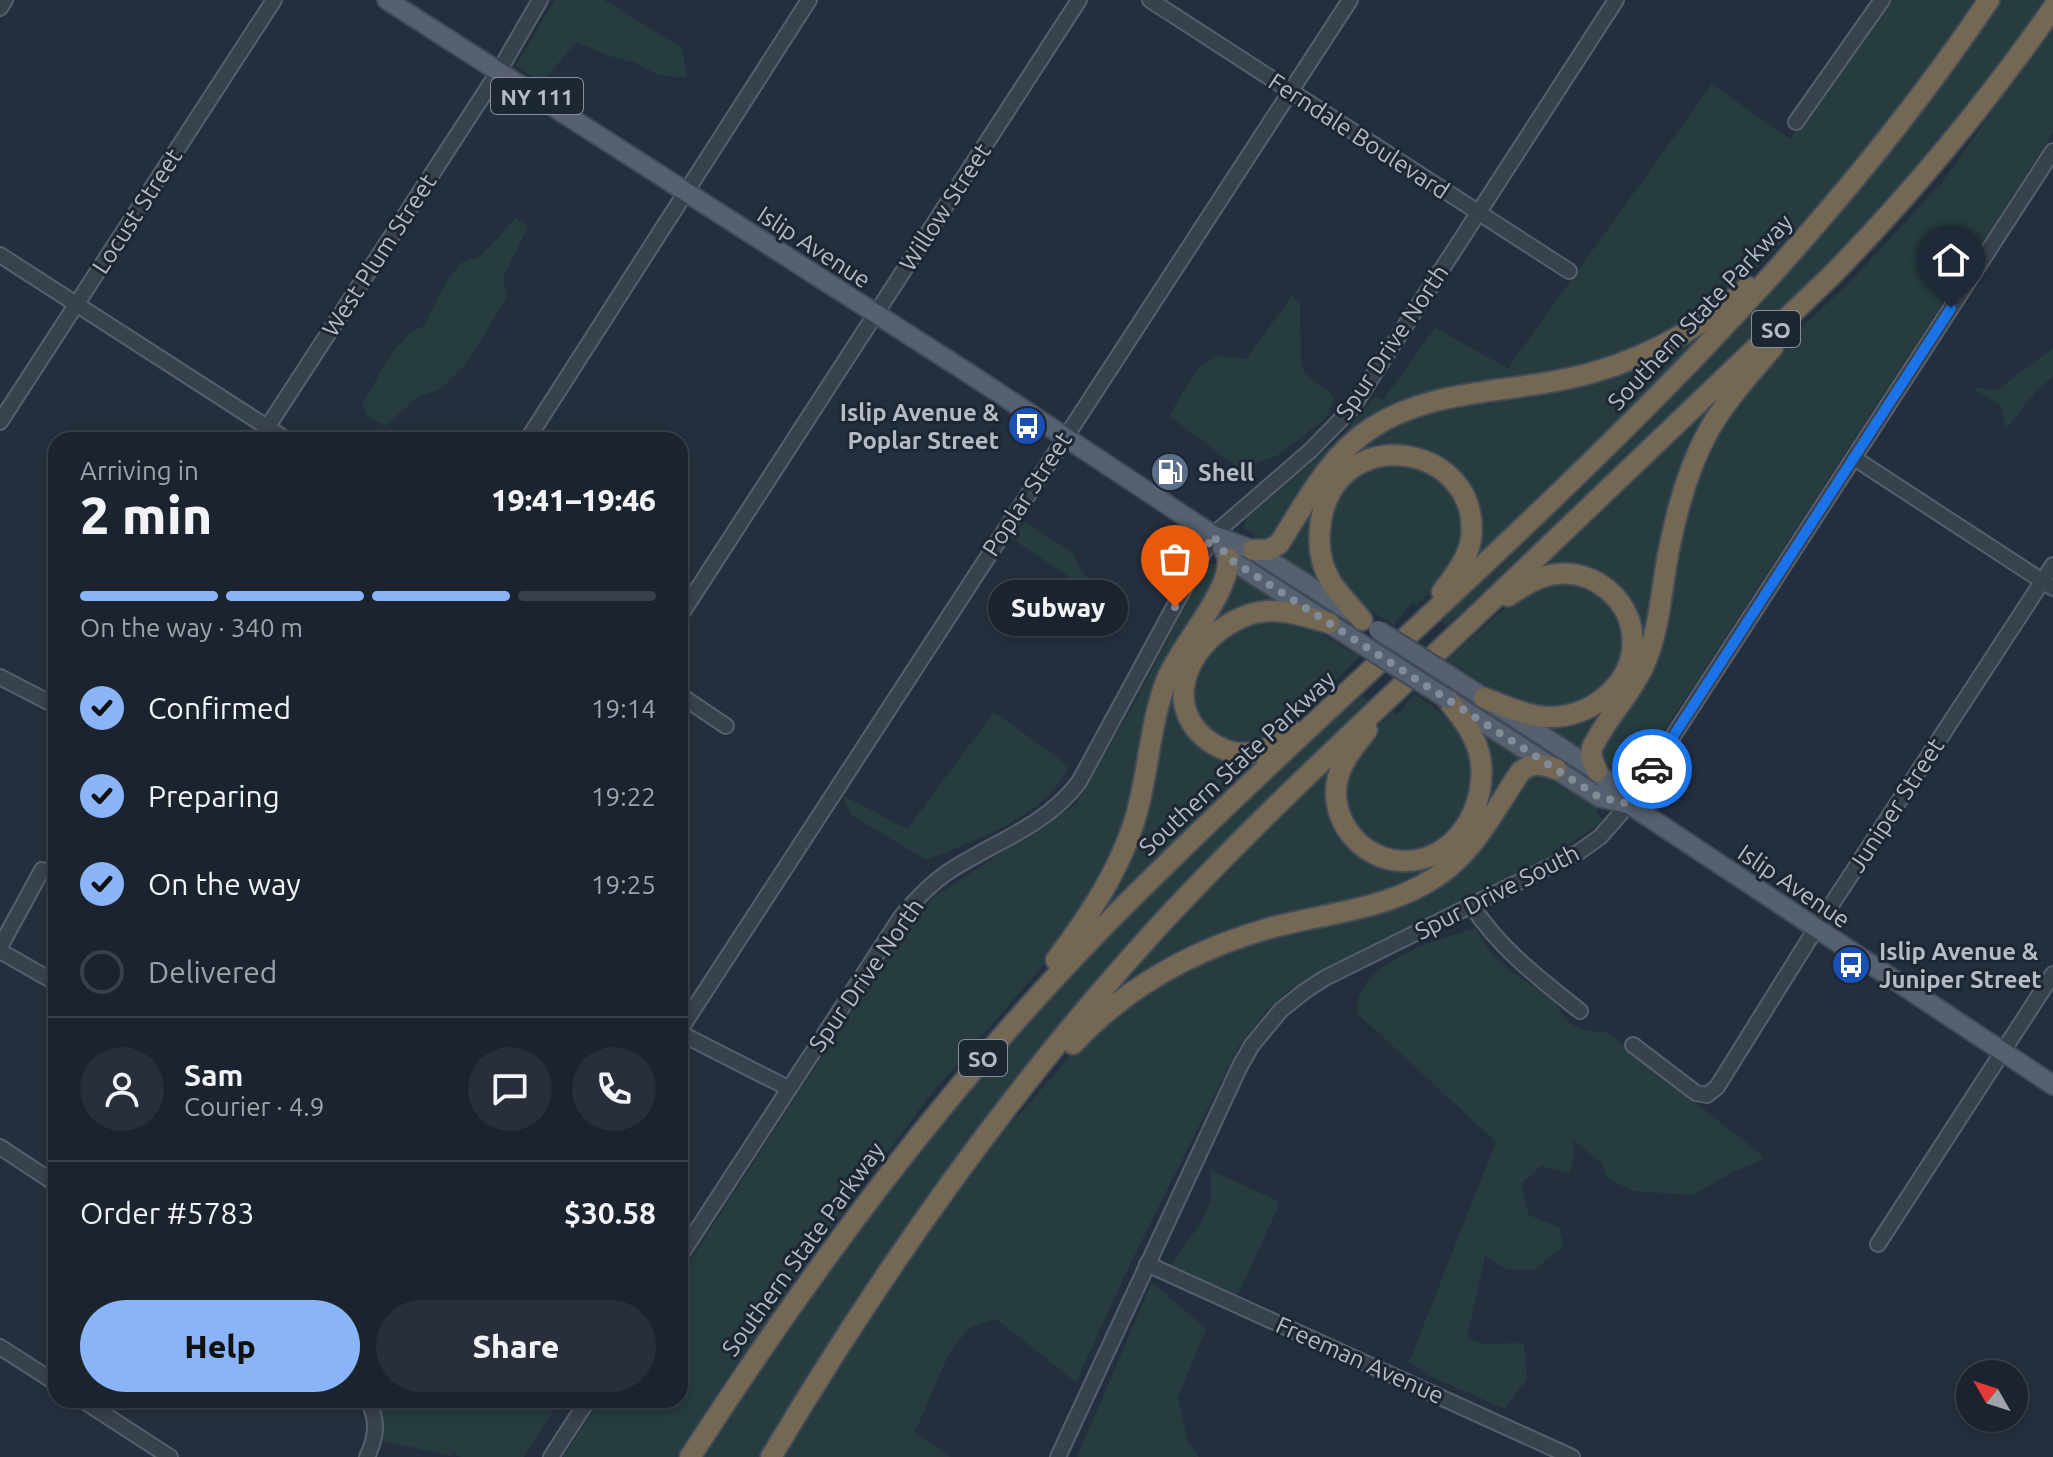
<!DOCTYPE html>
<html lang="en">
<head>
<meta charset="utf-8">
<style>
	body { margin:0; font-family:Ubuntu,sans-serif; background:#282f3a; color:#f1f3f6; height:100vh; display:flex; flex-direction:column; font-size:30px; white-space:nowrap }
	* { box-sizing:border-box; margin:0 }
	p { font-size:26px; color:#a0a4aa }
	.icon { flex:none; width:44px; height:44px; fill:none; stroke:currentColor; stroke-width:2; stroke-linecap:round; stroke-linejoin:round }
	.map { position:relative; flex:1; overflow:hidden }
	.side { position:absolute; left:48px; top:432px; width:640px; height:976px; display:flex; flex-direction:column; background:#1b232e; border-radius:24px; box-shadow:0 4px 12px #0003,0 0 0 2px #39404a }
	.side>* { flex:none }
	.needle { width:52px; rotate:309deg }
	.fabs { position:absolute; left:1956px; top:1360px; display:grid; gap:16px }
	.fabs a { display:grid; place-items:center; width:72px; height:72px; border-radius:50%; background:#1b232e; box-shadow:0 4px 12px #0003,0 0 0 2px #39404a; font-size:40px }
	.pin { position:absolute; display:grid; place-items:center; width:68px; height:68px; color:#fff; margin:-82px -34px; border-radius:50% 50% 50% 0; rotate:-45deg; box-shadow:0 0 8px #0007 }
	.pin .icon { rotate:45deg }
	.courier { position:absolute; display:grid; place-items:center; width:80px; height:80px; margin:-40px; border:6px solid #1a73e8; border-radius:50%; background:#fff; color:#222; box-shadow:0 2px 10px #0007 }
	.bubble { position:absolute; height:56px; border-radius:28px; background:#1b232e; box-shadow:0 4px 12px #0003,0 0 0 2px #39404a; font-size:26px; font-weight:800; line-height:56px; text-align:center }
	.head em { font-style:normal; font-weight:800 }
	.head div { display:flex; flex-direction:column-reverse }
	.head { display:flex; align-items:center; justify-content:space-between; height:136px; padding:0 32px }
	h1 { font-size:52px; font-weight:800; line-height:60px }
	.bar { display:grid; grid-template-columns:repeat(4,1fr); gap:12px 8px; align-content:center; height:96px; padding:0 32px }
	.bar i { height:10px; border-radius:6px; background:#39404a }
	.bar .current { background:#8ab4f8 }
	.bar p { grid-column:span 4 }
	.line { display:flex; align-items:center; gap:20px; padding:0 32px; border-top:2px solid #39404a }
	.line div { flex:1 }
	.round { display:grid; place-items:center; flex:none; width:84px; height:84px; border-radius:42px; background:#282f3a }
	ol { padding:0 32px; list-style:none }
	li { display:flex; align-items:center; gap:24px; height:88px }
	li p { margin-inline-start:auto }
	li .icon { padding:8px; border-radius:50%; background:#8ab4f8; color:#111; stroke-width:4 }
	li:last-child { color:#a0a4aa }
	li i { width:44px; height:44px; border:4px solid #39404a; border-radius:50% }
	.primary-button { display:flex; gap:16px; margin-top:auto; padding:16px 32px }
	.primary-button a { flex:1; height:92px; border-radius:48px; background:#8ab4f8; color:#111; font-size:32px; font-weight:800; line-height:92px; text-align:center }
	.primary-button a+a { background:#282f3a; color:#f1f3f6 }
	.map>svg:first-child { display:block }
</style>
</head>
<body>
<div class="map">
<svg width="2053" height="1457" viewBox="0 0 2053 1457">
	<rect width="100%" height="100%" fill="#242f3e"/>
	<g fill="#263c3f">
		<polygon points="555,0 604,0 682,48 687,78 658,75 636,63 609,56 576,42 541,84 516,65"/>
		<polygon points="1886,0 1975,0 1920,80 1836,187 1733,293 1694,321 1613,361 1367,424 1269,544 1243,528 1248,517 1343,435 1375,396 1383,400 1435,328 1508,368 1712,84 1790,139"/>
		<path d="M1999,0H2045L2027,30L1947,136L1873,223L1447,626L1439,618C1618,448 1798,280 1943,79C1962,53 1982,27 1999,0Z"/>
		<polygon points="2053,25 2053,133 1693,687 1634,775 1628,778 1595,756 1624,708 1675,534 1712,437 1770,358 1856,276 1943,181"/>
		<polygon points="516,218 528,226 503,278 507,298 465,365 441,389 419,396 385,426 367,416 362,404 392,353 411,332 424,326 446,282 461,263 481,256"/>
		<polygon points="1292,296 1300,304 1301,361 1305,374 1335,397 1325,419 1277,456 1240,469 1169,416 1197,369 1215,356 1246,359"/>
		<polygon points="1697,332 1700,338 1689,351 1602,439 1471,561 1475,516 1408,450 1328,482 1322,577 1316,580 1277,557 1348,453 1416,411 1550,388"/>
		<polygon points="2053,348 2053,377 2037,390 2006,429 2000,405 1972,388 1997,390"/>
		<polygon points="1713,402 1717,408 1647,634 1584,750 1577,750 1536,721 1559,724 1632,661 1620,600 1546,571 1543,564"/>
		<path d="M1405,459C1418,467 1438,474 1449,485C1465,502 1468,536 1459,557C1451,576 1431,591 1417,605L1412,602L1393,625L1370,610L1333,576L1325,526L1351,475Z"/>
		<polygon points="1025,522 1073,553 1082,572 1133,620 1011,538"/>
		<polygon points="1207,564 1214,564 1223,571 1197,613 1120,845 1053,954 927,1099 830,1230 723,1384 677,1457 563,1457 600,1400 680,1400 680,1276 900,936 934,897 1076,804 1134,704"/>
		<polygon points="1234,576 1247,576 1287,608 1206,632 1185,729 1250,760 1253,765 1104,911 1099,906 1165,699"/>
		<polygon points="1565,581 1589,589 1611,605 1620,627 1624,650 1617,673 1600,695 1557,712 1511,702 1447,660 1523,591"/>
		<polygon points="1263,617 1306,625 1360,657 1277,736 1254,747 1212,741 1188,701 1191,671 1210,643"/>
		<path d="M1360,693L1368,700C1230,833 1094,970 980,1124C901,1231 829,1343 759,1457H700C782,1338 861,1214 956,1103C1081,957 1220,825 1360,693Z"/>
		<path d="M1415,694C1439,710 1458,724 1469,752C1471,757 1475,764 1476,769C1479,817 1436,866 1386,855C1375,852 1353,828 1344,819L1346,764L1361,742L1393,711L1397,715Z"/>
		<path d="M994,712L1069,766C1047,816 973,841 926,860L851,815L842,795L907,829Z"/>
		<path d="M1489,731L1526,754L1524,760L1473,832L1430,875L1127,989L1122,984L1216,877L1328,765L1332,769C1325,805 1332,849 1372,862C1381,865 1393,866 1404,868L1473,823L1479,738L1485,736Z"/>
		<polygon points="1539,769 1598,808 1596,812 1602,819 1599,824 1575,841 1494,886 1321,973 1287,992 1266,1011 1240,1044 1132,1260 1076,1382 996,1319 969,1328 949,1353 915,1432 951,1457 782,1457 904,1264 991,1143 1027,1106 1080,1044 1129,1001 1242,942 1423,891 1525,772"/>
		<path d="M1476,929C1498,969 1516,975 1554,998C1563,1024 1579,1034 1606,1031L1765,1158L1731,1173L1693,1195L1633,1191L1607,1178L1601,1162L1572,1140L1574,1154L1570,1173L1541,1166L1521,1184L1529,1215L1559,1227L1564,1245L1535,1270L1506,1269L1485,1256L1467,1338L1483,1344L1524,1343L1527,1378L1505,1409L1434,1378L1409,1362L1496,1142L1358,1014C1351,964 1438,938 1476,929Z"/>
		<polygon points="1211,1170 1276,1200 1279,1205 1237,1297 1169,1267 1203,1220 1211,1199"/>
		<polygon points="1152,1282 1206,1329 1178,1398 1188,1443 1199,1457 1077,1457"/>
		<polygon points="376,1400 560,1400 524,1457 461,1457 452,1452 451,1456 380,1440 381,1412"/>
	</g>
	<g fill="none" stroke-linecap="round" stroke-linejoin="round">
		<defs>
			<g id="minor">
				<polyline points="1150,0 1569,271"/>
				<polyline points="0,8 5,0"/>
				<polyline points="1796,122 1882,0"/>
				<polyline points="0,255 287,440"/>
				<polyline points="0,422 274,0"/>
				<polyline points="259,440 499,71 540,0"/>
				<polyline points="527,440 809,0"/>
				<polyline points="1854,458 2053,588"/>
				<polyline points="680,616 1079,0"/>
				<polyline points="0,677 56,706"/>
				<polyline points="680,695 726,726"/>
				<path d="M1472,906C1501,950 1540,979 1580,1011"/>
				<polyline points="0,947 42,870"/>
				<polyline points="0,951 56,983"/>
				<polyline points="680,1030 1350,0"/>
				<polyline points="680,1033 788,1088"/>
				<polyline points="1633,1045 1696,1093 1707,1095 1717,1087 1815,930 2053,565"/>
				<polyline points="0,1147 56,1184"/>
				<polyline points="1878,1244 2053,974"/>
				<path d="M680,1256L901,917C916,899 931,883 951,870C996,841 1046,826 1079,782L1213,535L1311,450L1352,408L1616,0"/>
				<polyline points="1147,1264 1572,1457"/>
				<polyline points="0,1347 56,1383"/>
				<polyline points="82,1400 170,1457"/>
				<path d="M367,1457C377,1436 378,1421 368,1400"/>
				<polyline points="551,1457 588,1400"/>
				<polyline points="1058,1457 1240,1066 1252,1045 1281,1010 1305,991 1325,978 1579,852 1600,837 1629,804 2053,151"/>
			</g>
			<g id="major">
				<polyline points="387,0 976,378 1213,535 1253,550 1352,613"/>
				<polyline points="1222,548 1228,558 1355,640"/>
				<polyline points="1444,672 1597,771 1629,804 2053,1085"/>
				<polyline points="1453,703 1599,797 1627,804"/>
			</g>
			<g id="highway">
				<path d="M1253,550H1268L1279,544C1306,502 1330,454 1373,427C1431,390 1501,393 1566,379C1635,365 1695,333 1748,287"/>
				<path d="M1362,620C1352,607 1339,595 1331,582C1318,560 1317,535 1323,511C1348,420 1482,448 1471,539C1468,559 1454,576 1442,592"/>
				<path d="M1484,698C1506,706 1530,718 1554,717C1597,715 1638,678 1632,633C1628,598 1593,570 1558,574C1540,575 1523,586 1508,596"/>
				<path d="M1367,730C1356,745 1343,759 1338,777C1327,819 1362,861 1404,861C1456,862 1489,805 1480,757C1476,735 1461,717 1447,699"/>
				<path d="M1295,732C1282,740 1267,751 1251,753C1220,756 1189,733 1184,702C1178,657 1227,613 1268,611C1288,610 1310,618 1329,623"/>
				<path d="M1597,771L1591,756L1592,748C1606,718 1631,695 1644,665C1661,628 1661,585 1670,545C1678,505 1689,466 1709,430C1726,400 1751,373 1773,347"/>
				<path d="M1056,960C1092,912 1127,859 1140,800C1149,761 1152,718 1166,681C1181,644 1230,594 1228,558"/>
				<path d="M1073,1044C1126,987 1195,949 1270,928C1330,912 1398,909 1448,868C1479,843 1499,803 1521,771C1534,762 1542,764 1556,769"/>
				<path d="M690,1457C813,1267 948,1085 1107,923C1408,619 1747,359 1989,0"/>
				<path d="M771,1457C883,1269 1010,1089 1158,927C1254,823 1358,727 1461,630C1585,512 1708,394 1831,276C1913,192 1986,104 2053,8"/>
			</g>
		</defs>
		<use href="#minor" stroke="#565f6c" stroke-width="18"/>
		<use href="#major" stroke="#414a57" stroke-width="22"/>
		<use href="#highway" stroke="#434c59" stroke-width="24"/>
		<use href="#minor" stroke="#38414e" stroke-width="14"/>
		<use href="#major" stroke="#56606e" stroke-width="18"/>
		<use href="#highway" stroke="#746855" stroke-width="20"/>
		<defs>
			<g id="major-bridge">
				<polyline points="1378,630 1444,672"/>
				<polyline points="1355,640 1447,699"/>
			</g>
		</defs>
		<use href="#major-bridge" stroke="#414a57" stroke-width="22" stroke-linecap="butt"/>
		<use href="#major-bridge" stroke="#56606e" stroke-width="18"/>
	</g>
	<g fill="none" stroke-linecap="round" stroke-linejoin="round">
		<polyline stroke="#828b98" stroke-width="8" stroke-dasharray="0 14.4" points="1175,607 1213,535 1228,558 1599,797 1629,804 1652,769"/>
		<polyline stroke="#1a73e8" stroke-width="10" points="1652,769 1951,308"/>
	</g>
	<defs>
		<symbol id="bus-disc" viewBox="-11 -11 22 22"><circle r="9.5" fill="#1a4fb4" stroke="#1d2633"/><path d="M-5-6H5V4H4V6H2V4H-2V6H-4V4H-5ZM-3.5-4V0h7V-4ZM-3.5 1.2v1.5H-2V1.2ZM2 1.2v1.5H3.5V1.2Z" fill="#fff"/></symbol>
		<symbol id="fuel-disc" viewBox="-11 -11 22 22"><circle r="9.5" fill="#5c6f8a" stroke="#1d2633"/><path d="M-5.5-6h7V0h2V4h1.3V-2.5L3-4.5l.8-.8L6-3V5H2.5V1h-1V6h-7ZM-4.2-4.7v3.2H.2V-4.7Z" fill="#fff"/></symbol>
	</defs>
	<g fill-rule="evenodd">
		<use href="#bus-disc" x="1005" y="404" width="44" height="44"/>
		<use href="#fuel-disc" x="1148" y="450" width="44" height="44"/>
		<use href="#bus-disc" x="1829" y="943" width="44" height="44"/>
	</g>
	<g text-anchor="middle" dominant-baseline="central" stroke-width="6" stroke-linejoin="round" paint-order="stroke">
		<g fill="#1d2633" stroke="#878f9c" stroke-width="2">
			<rect x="491" y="78" width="92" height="36" rx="6"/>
			<rect x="1752" y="311" width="48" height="36" rx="6"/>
			<rect x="959" y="1040" width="48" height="36" rx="6"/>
		</g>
		<g font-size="22" font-weight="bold" fill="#b4bcc9">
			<text x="537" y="96">NY 111</text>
			<text x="1776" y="329">SO</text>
			<text x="983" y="1058">SO</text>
		</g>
		<g font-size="24" fill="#b4bcc9" stroke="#1d2633">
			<text transform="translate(1359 136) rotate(33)">Ferndale Boulevard</text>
			<text transform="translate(945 207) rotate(-57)">Willow Street</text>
			<text transform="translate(137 211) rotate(-57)">Locust Street</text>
			<text transform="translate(814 247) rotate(33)">Islip Avenue</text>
			<text transform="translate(379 255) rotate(-57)">West Plum Street</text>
			<text transform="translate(1700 312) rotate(-47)">Southern State Parkway</text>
			<text transform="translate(1392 342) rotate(-56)">Spur Drive North</text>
			<text transform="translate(1027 494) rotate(-57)">Poplar Street</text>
			<text transform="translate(1237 763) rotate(-43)">Southern State Parkway</text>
			<text transform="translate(1896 805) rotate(-57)">Juniper Street</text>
			<text transform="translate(1794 886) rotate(34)">Islip Avenue</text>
			<text transform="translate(1497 892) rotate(-27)">Spur Drive South</text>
			<text transform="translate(866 975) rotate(-55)">Spur Drive North</text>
			<text transform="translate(803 1249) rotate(-54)">Southern State Parkway</text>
			<text transform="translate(1360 1360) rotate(24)">Freeman Avenue</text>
		</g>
		<g font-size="24" font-weight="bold" fill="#b4bcc9" stroke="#1d2633" text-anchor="start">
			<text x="999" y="412" text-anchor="end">Islip Avenue &amp;<tspan x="999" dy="28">Poplar Street</tspan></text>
			<text x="1198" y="472">Shell</text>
			<text x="1879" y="951">Islip Avenue &amp;<tspan x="1879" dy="28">Juniper Street</tspan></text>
		</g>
	</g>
</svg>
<div class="fabs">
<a><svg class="needle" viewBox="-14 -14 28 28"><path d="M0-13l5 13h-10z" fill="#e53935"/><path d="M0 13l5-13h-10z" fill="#a0a4aa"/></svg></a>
</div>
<div class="pin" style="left:1175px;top:607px;background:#ea580c"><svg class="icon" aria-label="bag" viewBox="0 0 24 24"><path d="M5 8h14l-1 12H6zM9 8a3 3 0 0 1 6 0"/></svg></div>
<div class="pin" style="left:1951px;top:308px;background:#1f2937"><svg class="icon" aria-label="home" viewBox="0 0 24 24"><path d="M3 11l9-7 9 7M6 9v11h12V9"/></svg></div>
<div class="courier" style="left:1652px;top:769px"><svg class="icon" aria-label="car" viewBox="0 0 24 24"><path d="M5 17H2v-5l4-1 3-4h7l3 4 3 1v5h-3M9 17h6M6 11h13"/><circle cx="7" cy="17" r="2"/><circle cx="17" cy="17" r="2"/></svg></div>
<div class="bubble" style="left:988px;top:580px;width:140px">Subway</div>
<section class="side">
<div class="head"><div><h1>2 min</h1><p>Arriving in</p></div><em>19:41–19:46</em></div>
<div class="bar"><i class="current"></i><i class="current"></i><i class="current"></i><i></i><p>On the way · 340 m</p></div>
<ol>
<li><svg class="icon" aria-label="check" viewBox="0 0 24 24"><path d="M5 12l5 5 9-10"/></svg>Confirmed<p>19:14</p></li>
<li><svg class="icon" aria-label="check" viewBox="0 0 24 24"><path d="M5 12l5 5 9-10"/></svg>Preparing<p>19:22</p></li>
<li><svg class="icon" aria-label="check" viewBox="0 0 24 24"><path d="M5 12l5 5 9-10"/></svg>On the way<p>19:25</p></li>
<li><i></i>Delivered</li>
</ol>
<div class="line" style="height:144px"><a class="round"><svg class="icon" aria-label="person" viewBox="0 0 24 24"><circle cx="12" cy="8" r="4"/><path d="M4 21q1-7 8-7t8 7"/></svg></a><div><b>Sam</b><p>Courier · 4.9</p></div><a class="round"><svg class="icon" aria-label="chat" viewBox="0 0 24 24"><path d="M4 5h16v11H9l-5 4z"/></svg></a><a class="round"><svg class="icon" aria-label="phone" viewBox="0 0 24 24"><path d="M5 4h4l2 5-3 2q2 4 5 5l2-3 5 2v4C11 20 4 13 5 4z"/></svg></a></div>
<div class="line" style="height:104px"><div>Order #5783</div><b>$30.58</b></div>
<div class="primary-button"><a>Help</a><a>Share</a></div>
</section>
</div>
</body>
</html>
